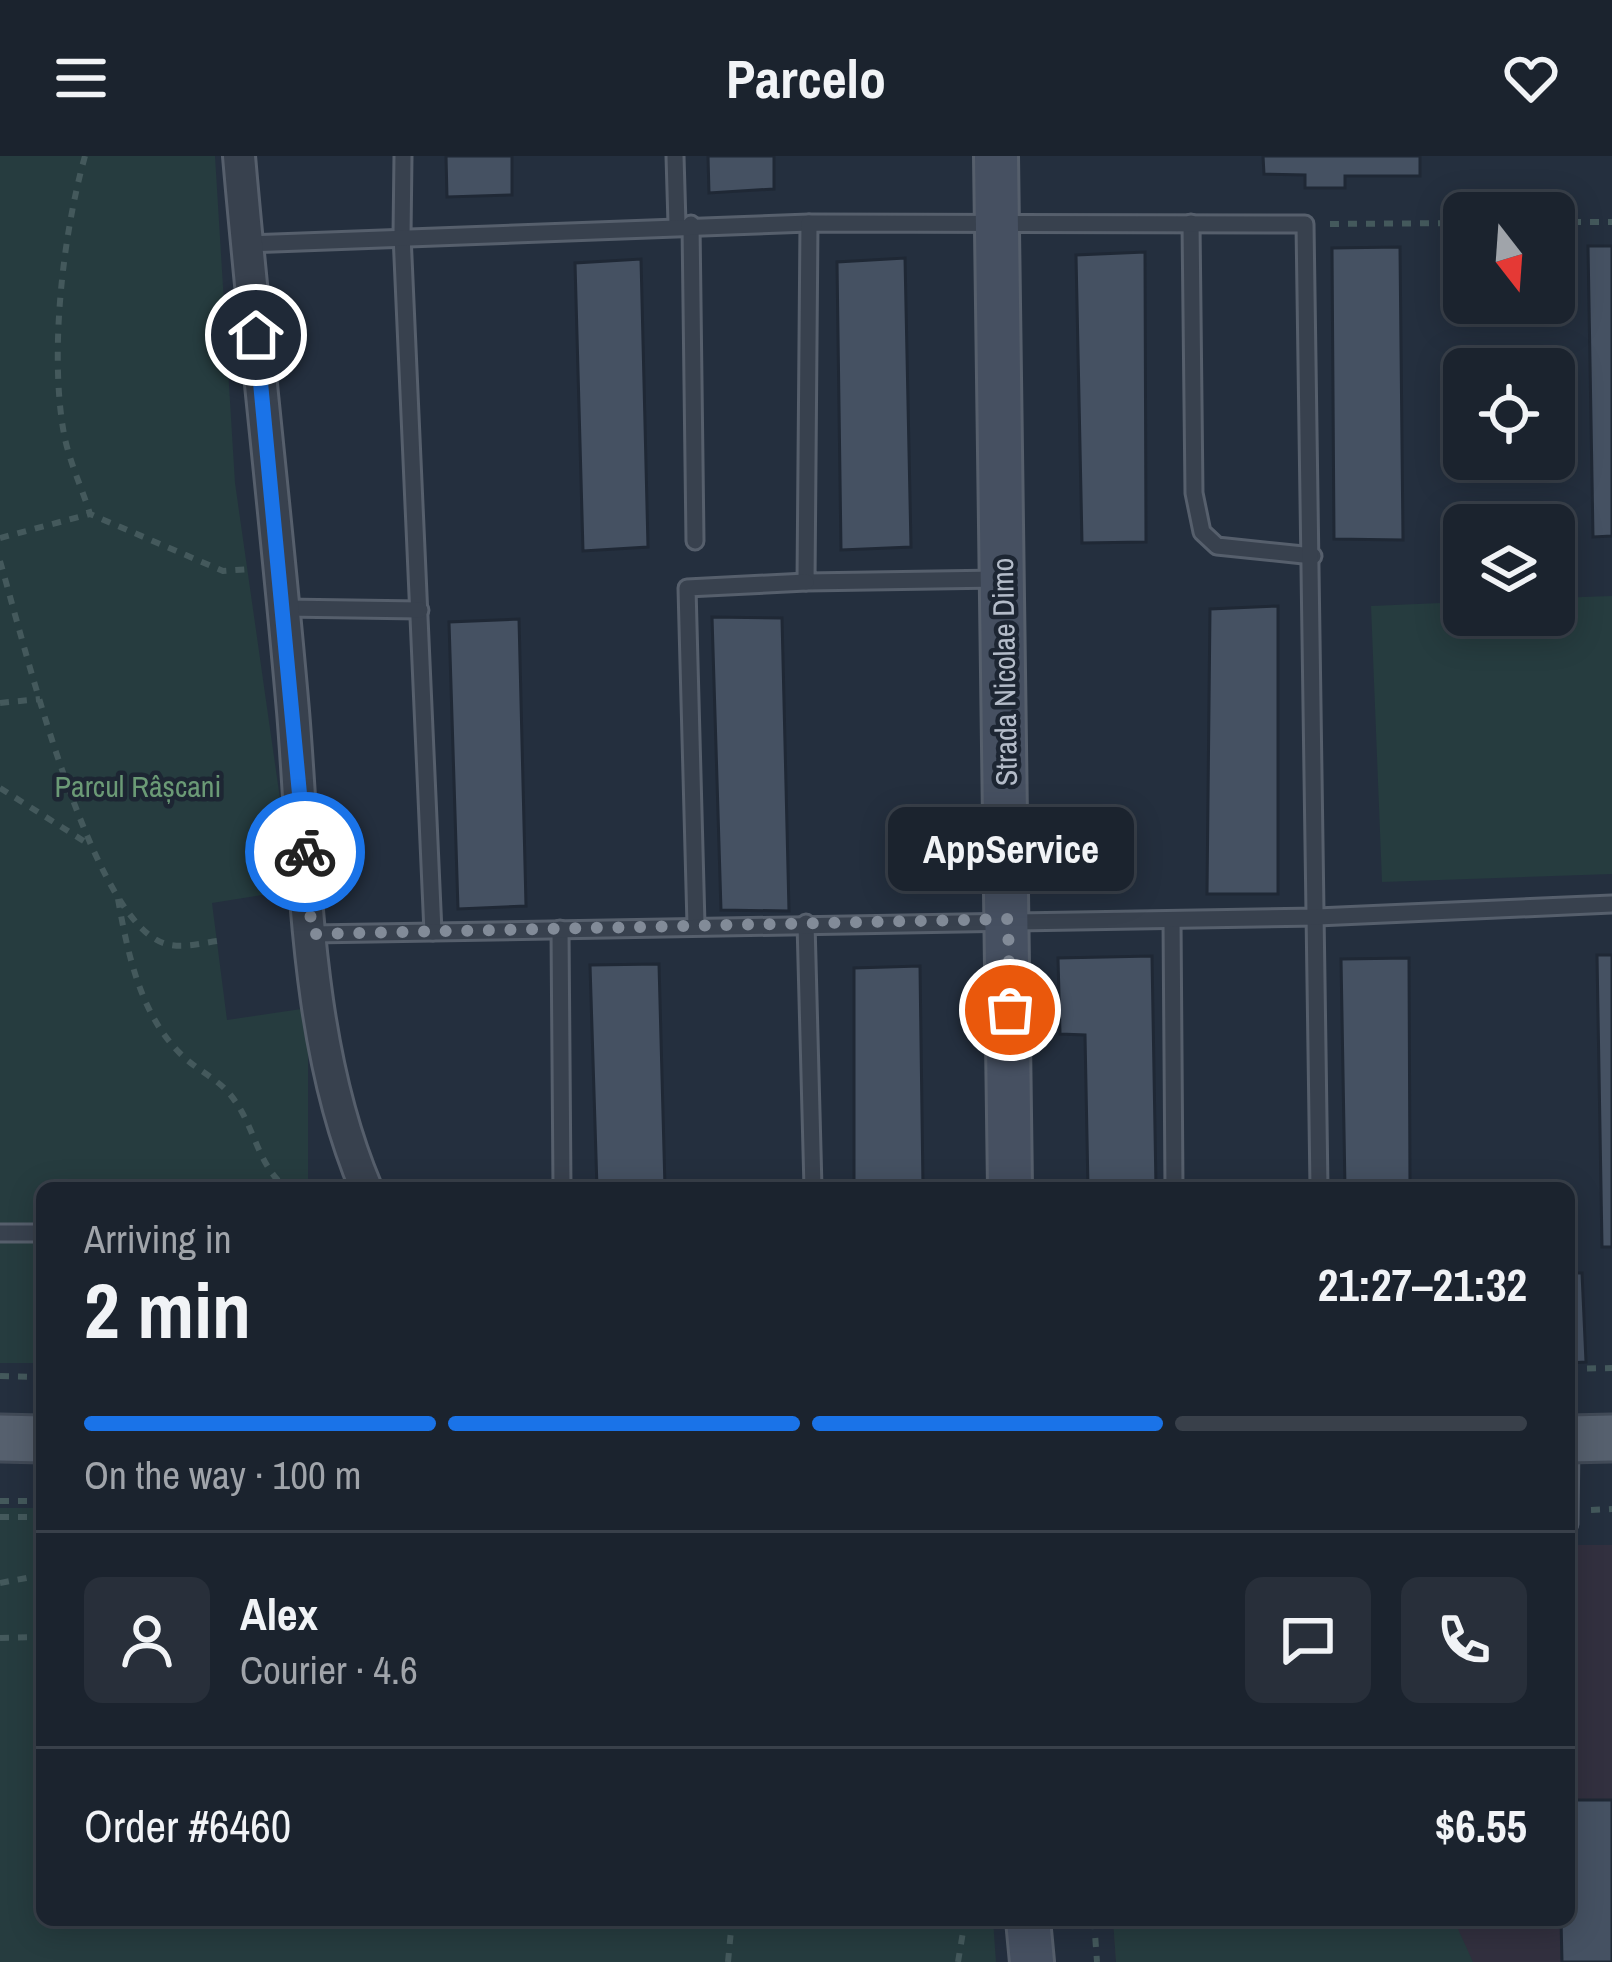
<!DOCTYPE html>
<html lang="en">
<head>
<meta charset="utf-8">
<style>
	body { margin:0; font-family:"Archivo Narrow",sans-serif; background:#282f3a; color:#f1f3f6; height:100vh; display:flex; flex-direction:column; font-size:45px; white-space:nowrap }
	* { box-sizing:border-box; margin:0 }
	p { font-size:39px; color:#a0a4aa }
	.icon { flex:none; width:66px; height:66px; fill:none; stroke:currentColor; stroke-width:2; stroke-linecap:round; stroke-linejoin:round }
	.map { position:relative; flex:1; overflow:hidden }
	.details { position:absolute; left:36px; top:1026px; width:1539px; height:744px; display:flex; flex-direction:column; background:#1b232e; border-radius:18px; box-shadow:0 6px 30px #0003,0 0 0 3px #39404a }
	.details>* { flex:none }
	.needle { width:78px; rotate:163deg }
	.buttons { position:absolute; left:1443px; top:36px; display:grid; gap:24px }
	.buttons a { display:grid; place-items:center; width:132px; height:132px; border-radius:18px; background:#1b232e; box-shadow:0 6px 30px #0003,0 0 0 3px #39404a; font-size:60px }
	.pin { position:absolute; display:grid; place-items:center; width:102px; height:102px; color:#fff; margin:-51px; border:6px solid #fff; border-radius:50%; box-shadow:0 3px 12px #0007 }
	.courier { position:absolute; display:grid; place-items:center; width:120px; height:120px; margin:-60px; border:9px solid #1a73e8; border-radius:50%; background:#fff; color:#222; box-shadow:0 3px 15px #0007 }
	.bubble { position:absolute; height:84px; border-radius:18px; background:#1b232e; box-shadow:0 6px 30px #0003,0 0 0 3px #39404a; font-size:39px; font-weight:800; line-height:84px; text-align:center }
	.summary em { font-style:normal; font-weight:800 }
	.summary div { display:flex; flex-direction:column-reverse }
	.summary { display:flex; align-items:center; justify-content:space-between; height:204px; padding:0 48px }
	h1 { font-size:78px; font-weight:800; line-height:90px }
	.bar { display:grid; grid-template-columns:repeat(4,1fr); gap:18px 12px; align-content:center; height:144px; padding:0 48px }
	.bar i { height:15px; border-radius:9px; background:#39404a }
	.bar .on { background:#1a73e8 }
	.bar p { grid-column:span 4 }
	.line { display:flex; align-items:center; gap:30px; padding:0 48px; border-top:3px solid #39404a }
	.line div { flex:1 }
	.round { display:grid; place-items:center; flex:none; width:126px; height:126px; border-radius:18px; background:#282f3a }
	header { display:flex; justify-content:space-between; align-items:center; height:156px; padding:0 48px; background:#1b232e; font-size:54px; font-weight:800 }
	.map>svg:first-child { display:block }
</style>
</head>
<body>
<header><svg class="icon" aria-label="menu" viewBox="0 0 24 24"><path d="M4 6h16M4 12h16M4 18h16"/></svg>Parcelo<svg class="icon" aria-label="heart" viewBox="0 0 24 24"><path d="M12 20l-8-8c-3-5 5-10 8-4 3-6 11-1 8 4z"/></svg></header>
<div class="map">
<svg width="1612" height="1806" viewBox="0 0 1612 1806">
	<rect width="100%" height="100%" fill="#242f3e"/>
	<polygon fill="#32303f" points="1569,1389 1612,1389 1612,1806 1116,1806 1113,1764 1569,1764"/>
	<g fill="#263c3f">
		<polygon points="0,0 215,0 235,327 293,734 212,747 227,864 308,852 308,1032 42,1032 42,1207 0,1207"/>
		<polygon points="1612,440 1612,718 1382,726 1371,450 1464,446 1464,459 1554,459 1554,442"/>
		<polygon points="0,1352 42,1352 42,1764 993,1764 996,1806 0,1806"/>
		<polygon points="1113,1764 1454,1764 1473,1806 1116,1806"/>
	</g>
	<g fill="#455162" stroke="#1f2835" stroke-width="3">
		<polygon points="446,0 512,0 512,39 447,41"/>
		<polygon points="708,0 774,0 774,33 709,37"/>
		<polygon points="1263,0 1420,0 1420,20 1345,20 1345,32 1305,32 1305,19 1264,18"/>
		<polygon points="1588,90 1612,90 1612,380 1593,381"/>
		<polygon points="1400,91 1403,384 1334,383 1332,92"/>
		<polygon points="1145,96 1146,386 1082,387 1076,99"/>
		<polygon points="905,102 911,391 841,394 837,106"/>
		<polygon points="641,103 648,391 583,395 575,107"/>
		<polygon points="1278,450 1278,738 1207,738 1210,453"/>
		<polygon points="712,461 782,462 789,755 721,754"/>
		<polygon points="519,463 526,750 458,753 449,466"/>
		<polygon points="1597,799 1612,799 1612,1091 1602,1091"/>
		<polygon points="1152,800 1156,1032 1088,1032 1085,879 1060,878 1058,802"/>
		<polygon points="1409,802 1410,1032 1345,1032 1341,803"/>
		<polygon points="659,808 665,1032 597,1032 590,809"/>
		<polygon points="920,810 923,1032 854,1032 854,812"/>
		<polygon points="1569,1117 1582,1117 1586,1206 1569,1207"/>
		<polygon points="1569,1644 1612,1644 1612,1806 1562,1806 1561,1764 1569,1764"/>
	</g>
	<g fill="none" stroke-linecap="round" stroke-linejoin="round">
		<defs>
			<g id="lane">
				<polyline points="403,0 402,79 433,776"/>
				<polyline points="675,0 677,68"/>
				<polyline points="1191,67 1194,337 1202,376 1217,390 1313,400"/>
				<polyline points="691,68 695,385"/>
				<polyline points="247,88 809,67"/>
				<polyline points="999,423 806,426 809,67 1305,68 1319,1032"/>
				<polyline points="284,452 420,454"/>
				<polyline points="1172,764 1174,1032"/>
				<polyline points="806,767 813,1032"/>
				<polyline points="696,769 687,432 806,426"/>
				<polyline points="560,773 562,1032"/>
				<polyline points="312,778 1317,761 1612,748"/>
				<polyline points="0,1077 42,1077"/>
				<polyline points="1569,1368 1570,1286"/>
			</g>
			<path id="street" d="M239,0C255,185 277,370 293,555C306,712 304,886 366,1032"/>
			<g id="secondary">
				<polyline points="996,0 1010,1032"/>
				<polyline points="1028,1764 1032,1806"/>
			</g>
			<g id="primary">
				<polyline points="0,1282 42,1283"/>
				<polyline points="1569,1283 1612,1282"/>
			</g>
		</defs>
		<use href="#lane" stroke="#565f6c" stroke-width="21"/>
		<use href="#street" stroke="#565f6c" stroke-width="36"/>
		<use href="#secondary" stroke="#565f6c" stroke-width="48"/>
		<use href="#primary" stroke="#414a57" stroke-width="51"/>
		<g stroke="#44595c" stroke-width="6" stroke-dasharray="9 9" stroke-linecap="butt">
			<path d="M85,0C63,78 49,197 64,278C69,305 82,332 90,358L223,415L250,413"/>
			<polyline points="1554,66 1612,66"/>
			<polyline points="1330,68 1464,67"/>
			<polyline points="0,382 90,358"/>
			<path d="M0,405C24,487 85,740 155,783C174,795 196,788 217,785"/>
			<polyline points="0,547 40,543"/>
			<polyline points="0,632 90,689"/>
			<path d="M118,743C128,799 141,863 186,903C203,918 222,925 235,945C255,973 258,1009 286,1032"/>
			<polyline points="1569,1213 1612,1212"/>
			<polyline points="0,1220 42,1221"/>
			<polyline points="0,1345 42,1345"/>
			<polyline points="1591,1354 1612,1353"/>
			<polyline points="0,1361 42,1361"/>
			<polyline points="0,1427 42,1419"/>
			<polyline points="0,1482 42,1481"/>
			<polyline points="1094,1764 1097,1806"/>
			<polyline points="728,1806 732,1764"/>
			<polyline points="958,1806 965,1764"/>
		</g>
		<use href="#lane" stroke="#38414e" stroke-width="15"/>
		<use href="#street" stroke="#38414e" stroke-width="30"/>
		<use href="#secondary" stroke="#465061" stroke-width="42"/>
		<use href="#primary" stroke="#56606e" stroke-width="45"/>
	</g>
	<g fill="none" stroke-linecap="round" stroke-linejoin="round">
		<polyline stroke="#828b98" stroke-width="12" stroke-dasharray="0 21.6" points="305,696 312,778 1008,763 1010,854"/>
		<polyline stroke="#1a73e8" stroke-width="15" points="256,179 305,696"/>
	</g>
	<g text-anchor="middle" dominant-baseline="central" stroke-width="9" stroke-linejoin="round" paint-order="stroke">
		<g font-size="30" fill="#b4bcc9" stroke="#1d2633">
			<text transform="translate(1004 516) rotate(-91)">Strada Nicolae Dimo</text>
		</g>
		<g font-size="30" fill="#6b9a76" stroke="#1d2633">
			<text x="138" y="630">Parcul Râșcani</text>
		</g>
	</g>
</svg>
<div class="buttons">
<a><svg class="needle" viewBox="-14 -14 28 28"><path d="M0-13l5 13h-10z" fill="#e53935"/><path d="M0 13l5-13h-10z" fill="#a0a4aa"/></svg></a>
<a><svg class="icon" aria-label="locate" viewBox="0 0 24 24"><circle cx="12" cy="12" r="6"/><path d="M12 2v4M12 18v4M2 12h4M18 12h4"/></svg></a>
<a><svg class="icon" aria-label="layers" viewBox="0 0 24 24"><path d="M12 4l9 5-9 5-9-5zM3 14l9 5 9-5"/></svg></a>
</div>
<div class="pin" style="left:1010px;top:854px;background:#ea580c"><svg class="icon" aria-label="bag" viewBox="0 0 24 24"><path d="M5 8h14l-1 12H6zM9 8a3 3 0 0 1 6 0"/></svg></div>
<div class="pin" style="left:256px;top:179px;background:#1f2937"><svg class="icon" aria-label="home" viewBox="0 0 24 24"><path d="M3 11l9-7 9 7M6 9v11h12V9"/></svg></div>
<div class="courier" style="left:305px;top:696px"><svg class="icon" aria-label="bike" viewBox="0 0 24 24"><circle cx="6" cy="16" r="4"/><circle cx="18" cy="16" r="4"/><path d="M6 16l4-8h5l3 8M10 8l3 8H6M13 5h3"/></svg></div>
<div class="bubble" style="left:888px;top:651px;width:246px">AppService</div>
<section class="details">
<div class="summary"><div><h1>2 min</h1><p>Arriving in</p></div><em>21:27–21:32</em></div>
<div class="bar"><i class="on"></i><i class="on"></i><i class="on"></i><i></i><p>On the way · 100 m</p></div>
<div class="line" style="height:216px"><a class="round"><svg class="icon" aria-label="person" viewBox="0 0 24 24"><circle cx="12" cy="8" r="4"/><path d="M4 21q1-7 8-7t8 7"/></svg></a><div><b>Alex</b><p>Courier · 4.6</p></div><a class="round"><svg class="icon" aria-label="chat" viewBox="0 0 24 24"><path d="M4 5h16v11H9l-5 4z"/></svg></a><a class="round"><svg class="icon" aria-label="phone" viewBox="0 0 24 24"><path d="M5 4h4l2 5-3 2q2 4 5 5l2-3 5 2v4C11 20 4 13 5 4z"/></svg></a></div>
<div class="line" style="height:156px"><div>Order #6460</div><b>$6.55</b></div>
</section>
</div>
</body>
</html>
